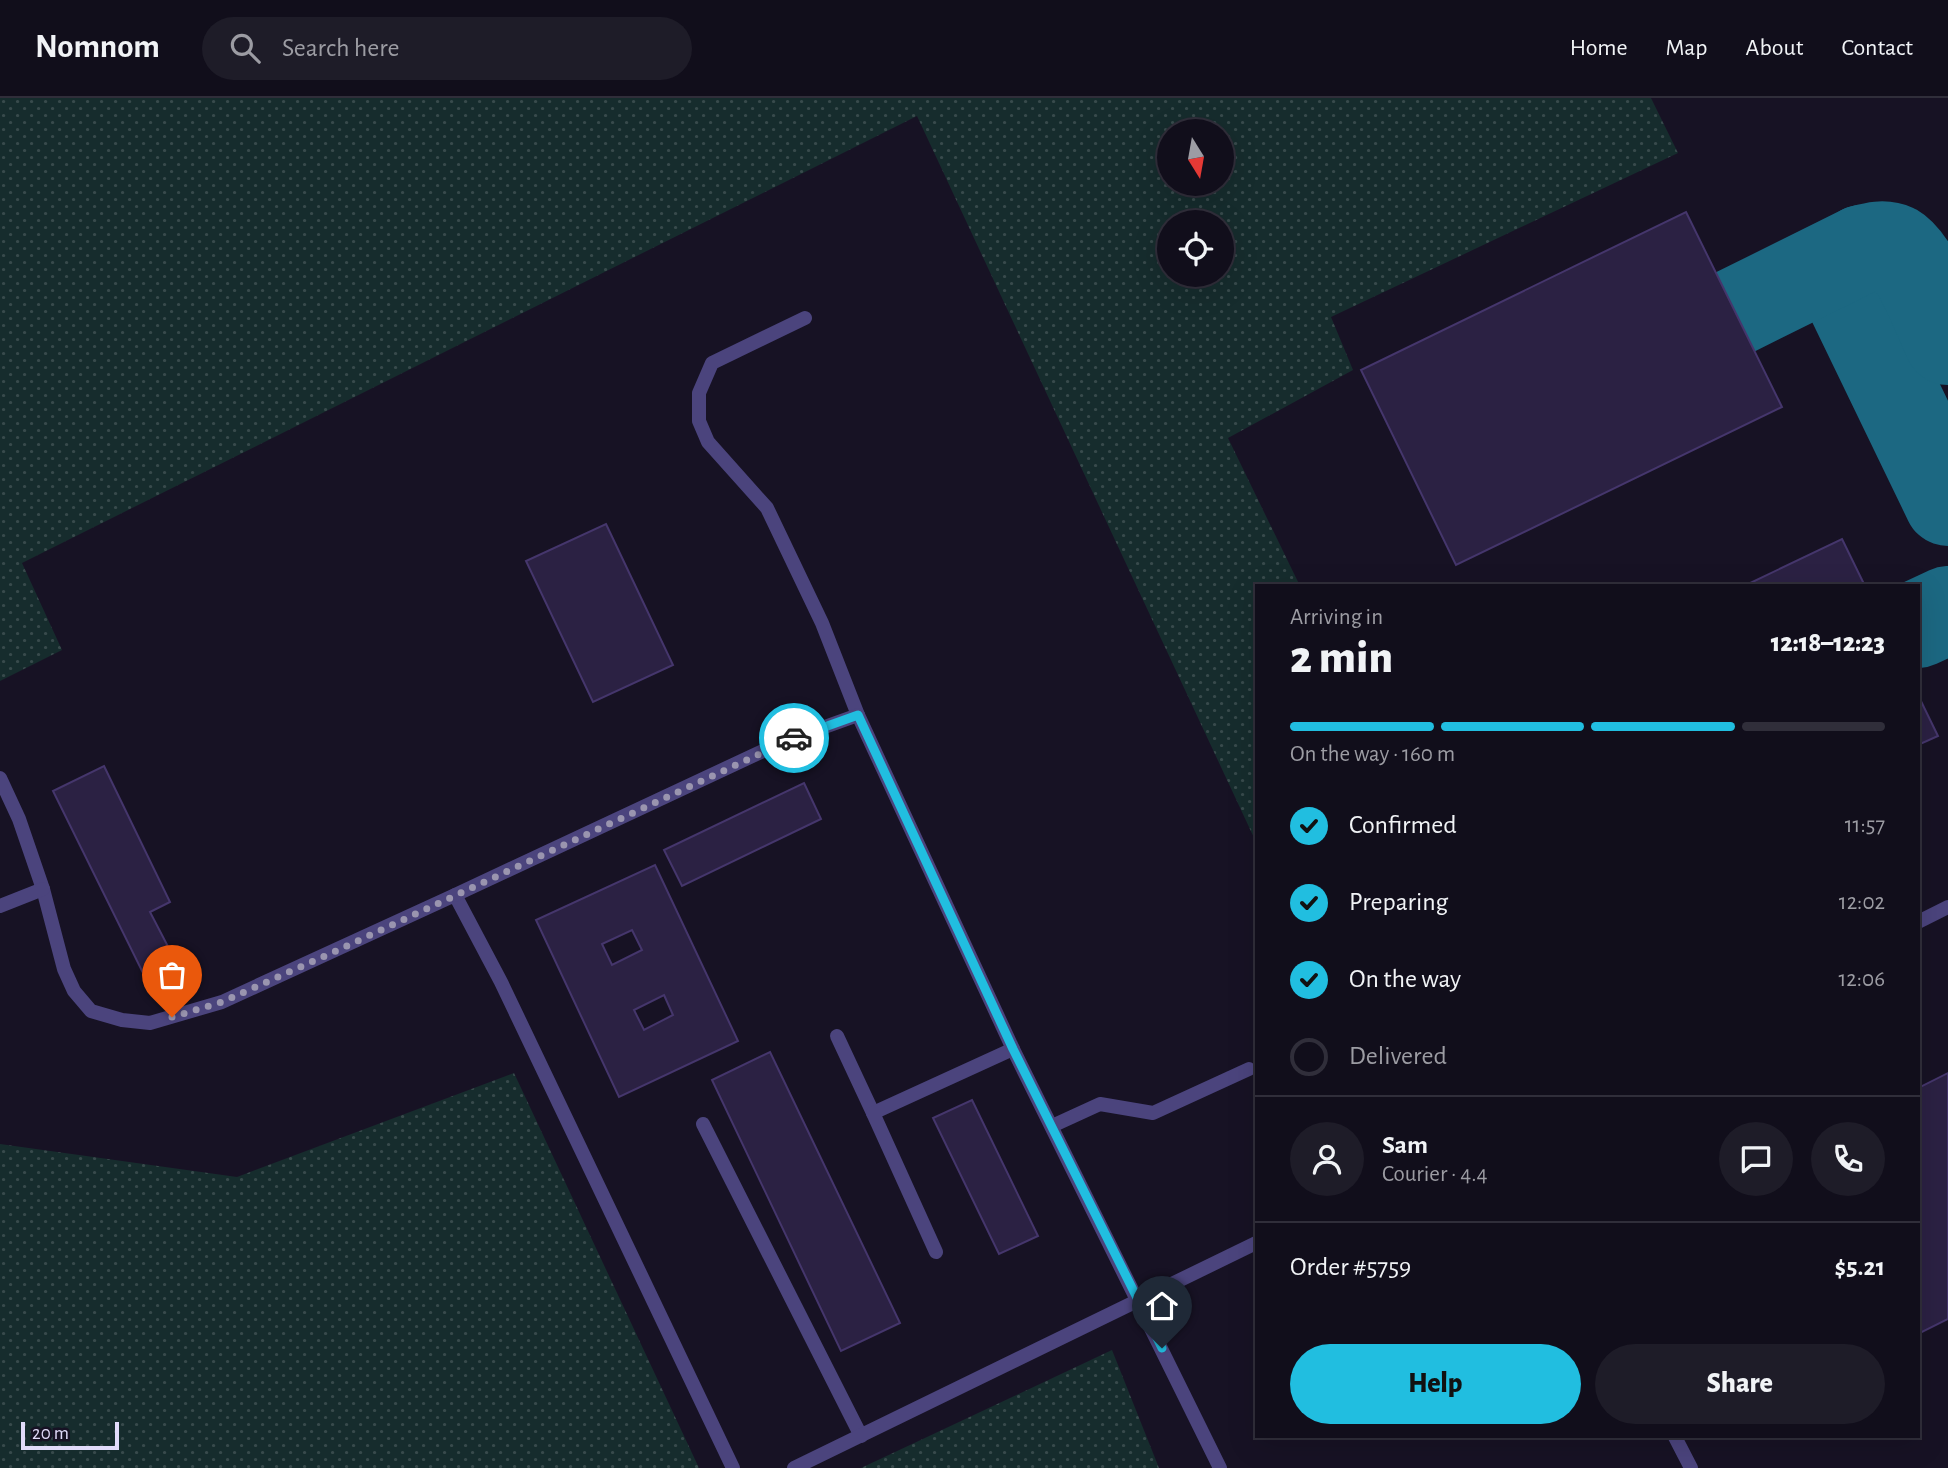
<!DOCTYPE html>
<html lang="en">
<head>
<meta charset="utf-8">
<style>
	body { margin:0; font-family:"Alegreya Sans",sans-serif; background:#1e1c28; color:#f1f3f6; height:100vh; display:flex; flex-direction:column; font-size:26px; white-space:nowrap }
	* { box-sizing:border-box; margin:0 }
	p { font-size:23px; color:#9c9ca3 }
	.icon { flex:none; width:38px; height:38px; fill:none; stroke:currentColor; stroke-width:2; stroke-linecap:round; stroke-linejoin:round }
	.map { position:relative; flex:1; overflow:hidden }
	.sheet { position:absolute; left:1255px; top:486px; width:665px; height:854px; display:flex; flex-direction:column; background:#110e1b; border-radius:0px; box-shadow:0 7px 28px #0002,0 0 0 2px #302e3a }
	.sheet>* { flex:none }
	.needle { width:46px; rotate:169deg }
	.buttons { position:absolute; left:1157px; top:21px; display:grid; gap:14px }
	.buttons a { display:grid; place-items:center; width:77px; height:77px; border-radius:50%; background:#110e1b; box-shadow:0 7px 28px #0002,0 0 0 2px #302e3a; font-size:35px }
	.scale { position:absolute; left:21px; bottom:18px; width:98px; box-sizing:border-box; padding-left:7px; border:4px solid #e1dbfa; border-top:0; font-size:19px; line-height:24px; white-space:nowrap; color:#e1dbfa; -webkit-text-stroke:5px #171224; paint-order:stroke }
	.pin { position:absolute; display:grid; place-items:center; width:60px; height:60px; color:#fff; margin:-72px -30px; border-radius:50% 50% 50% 0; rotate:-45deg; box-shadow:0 0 7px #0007 }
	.pin .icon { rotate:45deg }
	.courier { position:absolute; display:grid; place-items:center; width:70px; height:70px; margin:-35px; border:5px solid #21bee0; border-radius:50%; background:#fff; color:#222; box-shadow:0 2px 9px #0007 }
	.overview em { font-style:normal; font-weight:800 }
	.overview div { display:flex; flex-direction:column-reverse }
	.overview { display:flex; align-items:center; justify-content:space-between; height:119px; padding:0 35px }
	h1 { font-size:46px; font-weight:800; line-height:52px }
	.bar { display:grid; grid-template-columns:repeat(4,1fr); gap:10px 7px; align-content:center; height:84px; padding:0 35px }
	.bar i { height:9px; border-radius:5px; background:#302e3a }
	.bar .selected { background:#21bee0 }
	.bar p { grid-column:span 4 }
	.line { display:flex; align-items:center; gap:18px; padding:0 35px; border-top:2px solid #302e3a }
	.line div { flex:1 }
	.round { display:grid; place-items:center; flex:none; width:74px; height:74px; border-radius:37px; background:#1e1c28 }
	ol { padding:0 35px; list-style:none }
	li { display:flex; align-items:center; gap:21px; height:77px }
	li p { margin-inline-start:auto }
	li .icon { padding:7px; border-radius:50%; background:#21bee0; color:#111; stroke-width:4 }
	li:last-child { color:#9c9ca3 }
	li i { width:38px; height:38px; border:4px solid #302e3a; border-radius:50% }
	.primary-button { display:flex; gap:14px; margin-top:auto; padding:14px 35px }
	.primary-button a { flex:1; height:80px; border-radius:42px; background:#21bee0; color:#111; font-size:28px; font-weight:800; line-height:80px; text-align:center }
	.primary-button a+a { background:#1e1c28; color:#f1f3f6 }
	header { display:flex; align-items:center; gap:42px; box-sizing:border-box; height:98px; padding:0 35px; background:#110e1b; border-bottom:2px solid #302e3a }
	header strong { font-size:33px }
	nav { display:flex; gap:38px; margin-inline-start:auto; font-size:24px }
	.search { width:490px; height:63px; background:#1e1c28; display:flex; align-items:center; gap:18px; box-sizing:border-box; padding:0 24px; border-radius:38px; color:#9c9ca3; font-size:26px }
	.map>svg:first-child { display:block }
</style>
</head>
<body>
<header>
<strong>Nomnom</strong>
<div class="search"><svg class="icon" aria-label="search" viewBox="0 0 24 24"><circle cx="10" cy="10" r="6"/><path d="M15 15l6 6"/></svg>Search here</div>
<nav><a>Home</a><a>Map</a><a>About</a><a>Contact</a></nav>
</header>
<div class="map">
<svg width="1948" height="1370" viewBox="0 0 1948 1370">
	<defs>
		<pattern id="grass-dots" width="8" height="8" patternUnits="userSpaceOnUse" patternTransform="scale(1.75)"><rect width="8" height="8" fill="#162c2d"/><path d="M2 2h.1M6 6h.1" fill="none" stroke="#384a4c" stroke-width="1.8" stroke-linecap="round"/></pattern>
	</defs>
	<rect width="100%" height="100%" fill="#171224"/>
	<g fill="url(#grass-dots)" fill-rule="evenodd">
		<path d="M0,0H1651L1678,55L1331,219L1353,272L1228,340L1300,488H1256V744L917,18L22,465L62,552L0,583ZM1222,33V86H1169V33ZM1222,124V177H1169V124Z"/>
		<polygon points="514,975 699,1370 0,1370 0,1046 237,1079"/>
		<polygon points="1112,1252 1159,1370 861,1370"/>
	</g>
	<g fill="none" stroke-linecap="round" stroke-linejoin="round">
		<g stroke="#1c6882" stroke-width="88">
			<path d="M1862,151C1847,164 1843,177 1848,197L1948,404"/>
			<path d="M1735,214L1862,151C1873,148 1884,145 1895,150C1916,162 1937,220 1948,243"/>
			<polyline points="1918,526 1948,512"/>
		</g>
	</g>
	<g fill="#2b2143" stroke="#45366c" stroke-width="2" fill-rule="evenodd">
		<polygon points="1686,114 1782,309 1456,467 1361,272"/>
		<polygon points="606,426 673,567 593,604 526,463"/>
		<polygon points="1842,441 1865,488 1744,488"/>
		<polygon points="1918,597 1938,638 1918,647"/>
		<polygon points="104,668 170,804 150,814 175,862 144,877 53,693"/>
		<polygon points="804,685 821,721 682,788 664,752"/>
		<path d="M655,767L738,943L619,999L536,822ZM632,832L642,852L612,867L602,846ZM664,897L673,917L644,932L634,912Z"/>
		<polygon points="770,954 900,1225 841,1253 712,982"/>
		<polygon points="1948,975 1948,1221 1918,1236 1918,990"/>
		<polygon points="972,1002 1038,1138 999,1156 933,1020"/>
	</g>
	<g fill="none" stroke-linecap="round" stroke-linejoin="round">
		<g stroke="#4b447d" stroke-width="14">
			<polyline points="805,220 712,265 699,295 699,323 708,344 767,410 822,525 858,617"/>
			<polyline points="0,680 19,721 43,791 64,871 74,893 91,913 122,922 150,925 222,904 455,797 501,884 733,1370"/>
			<polyline points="455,797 780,645 858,617 1013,951 1220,1370"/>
			<polyline points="0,808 43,791"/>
			<polyline points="1918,824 1948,809"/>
			<polyline points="837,938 873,1015"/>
			<polyline points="703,1026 861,1338"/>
			<polyline points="1052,1028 1100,1006 1153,1015 1249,971"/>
			<polyline points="936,1154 873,1015 1013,951"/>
			<polyline points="1675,1339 1691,1370"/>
			<polyline points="794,1370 1256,1145"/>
		</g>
	</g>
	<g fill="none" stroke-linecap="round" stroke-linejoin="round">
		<polyline stroke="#9a95af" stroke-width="7" stroke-dasharray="0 12.6" points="172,919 222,904 336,853 794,640"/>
		<polyline stroke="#21bee0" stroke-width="9" points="794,640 858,617 1013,951 1162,1250"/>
	</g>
</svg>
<div class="buttons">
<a><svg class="needle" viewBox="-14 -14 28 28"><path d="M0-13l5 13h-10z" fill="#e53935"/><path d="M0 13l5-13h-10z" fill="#9c9ca3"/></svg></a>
<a><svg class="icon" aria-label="locate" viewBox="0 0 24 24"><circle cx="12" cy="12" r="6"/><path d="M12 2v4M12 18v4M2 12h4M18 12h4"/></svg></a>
</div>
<div class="scale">20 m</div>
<div class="pin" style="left:172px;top:919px;background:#ea580c"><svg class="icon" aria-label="bag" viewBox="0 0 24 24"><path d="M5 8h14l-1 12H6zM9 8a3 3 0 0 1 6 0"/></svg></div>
<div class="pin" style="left:1162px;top:1250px;background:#1f2937"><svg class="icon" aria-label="home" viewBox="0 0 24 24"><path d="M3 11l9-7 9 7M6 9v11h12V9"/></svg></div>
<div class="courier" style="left:794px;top:640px"><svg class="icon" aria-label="car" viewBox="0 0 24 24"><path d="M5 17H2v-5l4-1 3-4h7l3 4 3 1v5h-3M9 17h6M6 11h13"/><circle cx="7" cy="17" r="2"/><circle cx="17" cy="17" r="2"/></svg></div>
<section class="sheet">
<div class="overview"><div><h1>2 min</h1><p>Arriving in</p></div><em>12:18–12:23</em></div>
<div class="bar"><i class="selected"></i><i class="selected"></i><i class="selected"></i><i></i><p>On the way · 160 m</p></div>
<ol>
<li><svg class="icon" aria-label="check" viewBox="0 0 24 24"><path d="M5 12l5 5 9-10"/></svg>Confirmed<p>11:57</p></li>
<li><svg class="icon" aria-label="check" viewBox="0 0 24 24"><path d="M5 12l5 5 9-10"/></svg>Preparing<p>12:02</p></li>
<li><svg class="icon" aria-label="check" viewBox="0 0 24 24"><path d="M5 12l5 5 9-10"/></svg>On the way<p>12:06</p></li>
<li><i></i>Delivered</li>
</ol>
<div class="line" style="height:126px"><a class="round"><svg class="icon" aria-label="person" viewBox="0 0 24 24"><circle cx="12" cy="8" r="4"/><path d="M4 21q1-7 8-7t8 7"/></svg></a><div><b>Sam</b><p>Courier · 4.4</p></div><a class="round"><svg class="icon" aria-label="chat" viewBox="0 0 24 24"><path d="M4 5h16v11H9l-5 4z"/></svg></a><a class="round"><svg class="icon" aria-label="phone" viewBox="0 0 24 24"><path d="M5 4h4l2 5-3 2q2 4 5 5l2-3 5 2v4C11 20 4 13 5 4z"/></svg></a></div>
<div class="line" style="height:91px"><div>Order #5759</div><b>$5.21</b></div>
<div class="primary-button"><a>Help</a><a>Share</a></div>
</section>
</div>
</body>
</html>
